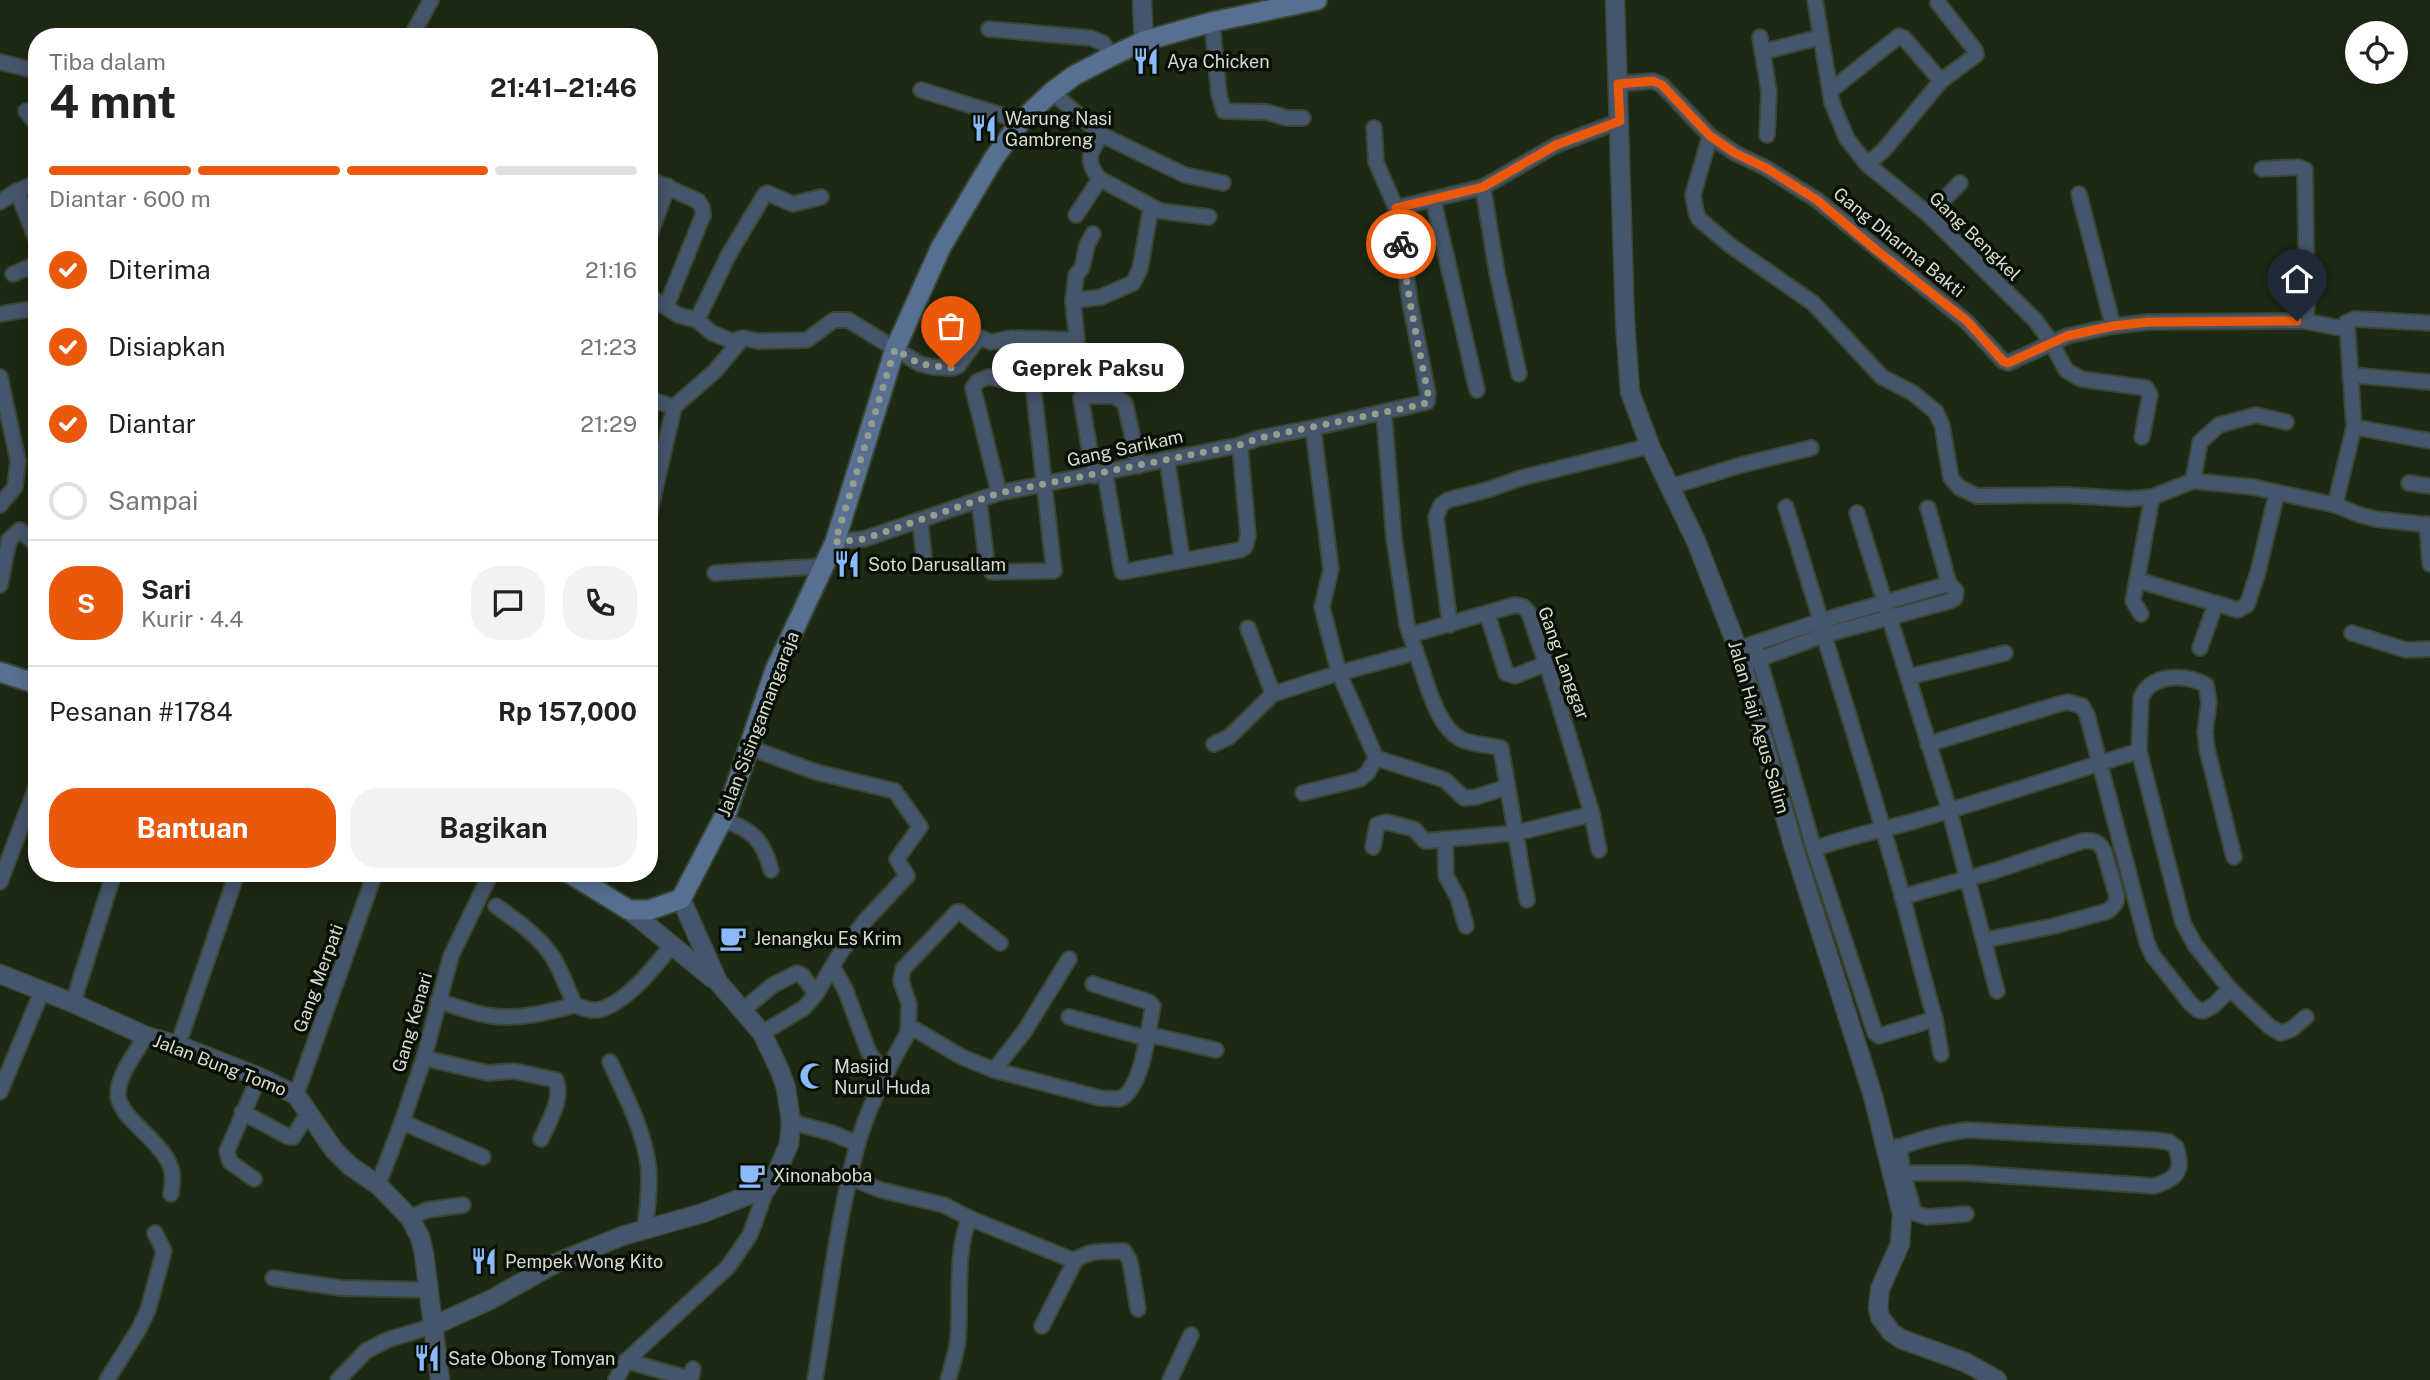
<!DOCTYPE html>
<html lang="id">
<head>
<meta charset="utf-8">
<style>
	body { margin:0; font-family:"Public Sans",sans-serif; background:#f2f2f2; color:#222; height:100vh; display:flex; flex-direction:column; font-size:26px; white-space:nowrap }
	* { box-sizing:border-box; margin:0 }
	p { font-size:23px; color:#767676 }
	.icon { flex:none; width:38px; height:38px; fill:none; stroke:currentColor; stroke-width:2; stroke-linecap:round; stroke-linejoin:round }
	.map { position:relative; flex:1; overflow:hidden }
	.side { position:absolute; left:28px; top:28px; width:630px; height:854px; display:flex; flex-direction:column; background:#fff; border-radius:28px; box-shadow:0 4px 18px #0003 }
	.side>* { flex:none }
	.controls { position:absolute; left:2345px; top:21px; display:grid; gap:14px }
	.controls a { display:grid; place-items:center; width:63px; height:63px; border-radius:50%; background:#fff; box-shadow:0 4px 18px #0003; font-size:35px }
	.pin { position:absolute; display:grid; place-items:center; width:60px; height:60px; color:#fff; margin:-72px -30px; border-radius:50% 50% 50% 0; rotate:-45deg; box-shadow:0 0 7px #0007 }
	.pin .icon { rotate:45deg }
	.courier { position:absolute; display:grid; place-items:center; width:70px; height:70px; margin:-35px; border:5px solid #ea580c; border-radius:50%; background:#fff; color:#222; box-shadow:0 2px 9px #0007 }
	.bubble { position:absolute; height:49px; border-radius:24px; background:#fff; box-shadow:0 4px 18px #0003; font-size:23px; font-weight:700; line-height:49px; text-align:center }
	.summary em { font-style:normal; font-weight:700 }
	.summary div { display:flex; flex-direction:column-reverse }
	.summary { display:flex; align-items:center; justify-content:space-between; height:119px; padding:0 21px }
	h1 { font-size:46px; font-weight:700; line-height:52px }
	.bar { display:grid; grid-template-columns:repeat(4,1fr); gap:10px 7px; align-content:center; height:84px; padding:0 21px }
	.bar i { height:9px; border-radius:5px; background:#e0e0e0 }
	.bar .current { background:#ea580c }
	.bar p { grid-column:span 4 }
	.line { display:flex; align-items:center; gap:18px; padding:0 21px; border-top:2px solid #e0e0e0 }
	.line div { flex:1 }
	.round { display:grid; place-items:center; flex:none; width:74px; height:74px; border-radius:28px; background:#f2f2f2 }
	ol { padding:0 21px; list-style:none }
	li { display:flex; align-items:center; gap:21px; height:77px }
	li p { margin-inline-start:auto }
	li .icon { padding:7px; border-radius:50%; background:#ea580c; color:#fff; stroke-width:4 }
	li:last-child { color:#767676 }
	li i { width:38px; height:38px; border:4px solid #e0e0e0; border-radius:50% }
	.primary-button { display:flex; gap:14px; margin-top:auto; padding:14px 21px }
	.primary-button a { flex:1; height:80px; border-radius:28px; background:#ea580c; color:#fff; font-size:28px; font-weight:700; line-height:80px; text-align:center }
	.primary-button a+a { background:#f2f2f2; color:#222 }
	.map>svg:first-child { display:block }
</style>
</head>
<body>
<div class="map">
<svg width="2430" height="1380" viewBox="0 0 2430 1380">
	<rect width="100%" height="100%" fill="#1c2913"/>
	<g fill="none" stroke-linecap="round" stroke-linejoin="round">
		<defs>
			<g id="minor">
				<polyline points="1815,0 1832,103 1847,139 1867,164 1929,215 2036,321 2051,342 2066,370 2081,379 2146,388 2150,395 2142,437"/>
				<polyline points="1938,3 1975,50 1976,55 1941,81"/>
				<polyline points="1212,22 1219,95 1224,111 1266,112 1287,118 1303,118"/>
				<polyline points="989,29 1091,38 1103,43 1112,56"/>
				<polyline points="411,37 431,0"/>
				<polyline points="1760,37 1769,92 1767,135"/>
				<polyline points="1762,52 1821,37"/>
				<polyline points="0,62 37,71"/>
				<polyline points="1618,84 1653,81 1662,85 1710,136 1735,153 1766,168 1817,200 1967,322 2003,361 2008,363 2067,336 2113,326 2149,322 2303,321 2306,317 2307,304 2305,170 2298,167 2262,169"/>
				<polyline points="921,90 1021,121"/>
				<polyline points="1830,91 1899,36 1904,38 1941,81 1883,151 1867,164"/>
				<polyline points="1052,92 1102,135 1185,175 1223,183"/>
				<polyline points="26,111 37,125"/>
				<polyline points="1710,136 1693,195 1696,212 1699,219 1731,246 1813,303 1882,377 1913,393 1936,412 1942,425 1951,478 1960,488 1977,496 2066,495 2129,499 2152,497 2193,481 2253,487 2335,505 2360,515 2376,519 2430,525"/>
				<polyline points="649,179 698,201 702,207 703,215 666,307"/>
				<polyline points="1100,179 1160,211 1209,217"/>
				<polyline points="1483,187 1497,273 1519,374"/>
				<polyline points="17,191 37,241"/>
				<polyline points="2079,194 2113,326"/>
				<polyline points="1433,199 1477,390"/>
				<polyline points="0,202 17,191 37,183"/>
				<polyline points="1396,208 1483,187 1556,145 1620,121"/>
				<path d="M1076,215L1100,179C1085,162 1089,152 1102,135"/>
				<polyline points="1929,215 1960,183"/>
				<polyline points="649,237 668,186"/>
				<polyline points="13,274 37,264"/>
				<polyline points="649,296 678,315 697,320 712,333 732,341 743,338 758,341 807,340 834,320 848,320 920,364 933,367 951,368 958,366 979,337 991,342 1012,338 1077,340 1073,301 1076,275 1082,268 1087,245 1093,234"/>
				<polyline points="1073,301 1101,297 1133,283 1140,269 1151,207"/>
				<polyline points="0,314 37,308"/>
				<polyline points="697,320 729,254 765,194 767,193 793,204 821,197"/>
				<polyline points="2303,321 2346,329"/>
				<polyline points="2350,375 2430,382"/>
				<polyline points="0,377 18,461 15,487 0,505"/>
				<polyline points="649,399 674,407"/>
				<polyline points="2354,427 2430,441"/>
				<polyline points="1313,428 1331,569 1322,607 1339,673 1376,758 1445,780 1464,798 1476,797 1507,787"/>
				<polyline points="1167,459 1182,559"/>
				<polyline points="1105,473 1122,572 1240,550 1245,547 1248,536 1240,445"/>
				<polyline points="1094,476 1081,398 1082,396 1114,396 1125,403 1139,466"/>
				<polyline points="2193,481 2200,442 2219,425 2256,415 2286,422"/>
				<polyline points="2409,483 2430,486"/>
				<polyline points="1670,487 1741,465 1811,448"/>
				<polyline points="2152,497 2137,580 2238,610 2247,605 2258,572 2277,492"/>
				<polyline points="979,500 987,564 992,572 1054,571 1033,384 988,377 978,381 973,388 999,493"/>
				<polyline points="2335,505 2354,427 2347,322 2356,319 2430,323"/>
				<path d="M1786,507L1821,621L1824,635C1850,721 1878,808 1902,895C1913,936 1923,978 1935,1019L1879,1036L1875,1033L1814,849C1848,836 1883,830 1918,820C1992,798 2065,774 2139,751"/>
				<polyline points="1928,508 1949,584"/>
				<polyline points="1857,513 1949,809 1997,991"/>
				<polyline points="649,516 674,407 715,371 742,339"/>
				<polyline points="920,520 924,556"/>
				<polyline points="2427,524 2430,564"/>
				<polyline points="9,540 20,530 37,545"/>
				<polyline points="835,542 864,539 999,493 1240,445 1259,438 1313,428 1427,402 1428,394 1411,308 1396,208 1376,162 1374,128"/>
				<polyline points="715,573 825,566"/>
				<polyline points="2137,580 2133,601 2141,614"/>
				<polyline points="0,585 9,540"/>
				<polyline points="1487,613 1506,673 1515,676 1545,664"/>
				<polyline points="1450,625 1436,517 1441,505 1448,500 1487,490 1521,478 1650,446"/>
				<polyline points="1248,628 1273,694"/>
				<polyline points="2352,633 2406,650 2430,649"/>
				<polyline points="2200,648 2216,603"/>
				<path d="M1415,649C1425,676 1436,729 1463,740C1476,745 1489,745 1501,748L1527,900"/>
				<polyline points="1738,649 1821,621 1949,584 1956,591 1955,598 1950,601 1824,635 1743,665"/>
				<polyline points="1757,652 1814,849"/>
				<polyline points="1908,677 2005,653"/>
				<polyline points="1214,744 1229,737 1273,694 1339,673 1413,653 1415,649 1407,625 1394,538 1384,413"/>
				<path d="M1928,744L2059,704L2068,702L2082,706L2087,715L2147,943L2153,956L2191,1004L2198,1010L2203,1011L2213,1006L2230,989L2195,945L2183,923L2139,751L2141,698C2151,673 2185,674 2206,685L2209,702L2205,732L2207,749L2234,857"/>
				<polyline points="748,747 816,772 895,791"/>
				<polyline points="1303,793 1360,779 1368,772 1376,758"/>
				<polyline points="1592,814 1599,850"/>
				<path d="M722,819C751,830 763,838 771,870"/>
				<polyline points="1445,839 1446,876 1458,898 1466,926"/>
				<polyline points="1373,847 1377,825 1386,822 1414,829 1425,841 1516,833 1592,814 1552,681 1529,613 1524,607 1515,605 1410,635"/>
				<polyline points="0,882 37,785"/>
				<path d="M1902,897L1994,871L2083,841C2094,840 2099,842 2104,851L2116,893C2118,902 2115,905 2108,911L2054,926L1985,940"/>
				<path d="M496,906C517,921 540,937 554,959C562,974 568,990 575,1005C584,1009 593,1012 602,1009C629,1000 656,965 673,944"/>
				<polyline points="833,968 845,989 869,1053 886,1075"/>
				<polyline points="2230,989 2270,1027 2281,1033 2292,1029 2306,1017"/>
				<path d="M438,1001C456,1006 474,1014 492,1016C519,1020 549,1012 575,1005"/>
				<polyline points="73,1003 114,873"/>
				<polyline points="743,1010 773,985 797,973 802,975 816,994"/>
				<polyline points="1069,1017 1146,1038"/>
				<polyline points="1935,1019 1941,1054"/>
				<polyline points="762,1033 804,1008 816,994 842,950 865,921 907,876 897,859 920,827 899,797"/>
				<polyline points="908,1033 909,1004 901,981 903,969 957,912 960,912 1000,943"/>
				<polyline points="1147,1034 1216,1050"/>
				<path d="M146,1036C136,1052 118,1075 118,1094C118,1118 163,1141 171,1168C174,1176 172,1186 171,1194"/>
				<polyline points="178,1045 237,873"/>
				<path d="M424,1058L488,1073L514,1071L556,1080C563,1100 549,1121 541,1139"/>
				<path d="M610,1062C625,1095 643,1128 648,1164C651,1186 647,1208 645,1229"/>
				<polyline points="994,1070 1024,1032 1069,959"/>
				<polyline points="0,1092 42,991"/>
				<polyline points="296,1095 375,873"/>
				<polyline points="242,1112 287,1136 293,1137 309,1112"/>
				<polyline points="402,1122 483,1157"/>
				<polyline points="791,1122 832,1133 858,1144"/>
				<path d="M1887,1152C1913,1141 1939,1134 1966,1130L2155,1140L2169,1142L2176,1147C2184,1171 2177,1179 2154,1186L1967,1173H1903L1899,1146"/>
				<polyline points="1903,1173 1914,1213 1927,1217 1966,1214"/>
				<path d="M851,1178L881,1190L944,1205L969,1218L1075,1261C1088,1249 1107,1252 1124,1251L1130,1261L1138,1309"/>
				<polyline points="254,1179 230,1162 227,1151 259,1077"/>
				<polyline points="378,1185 402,1122 424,1058 451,956 491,873"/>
				<polyline points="410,1218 427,1210 463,1205"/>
				<polyline points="273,1278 341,1288 428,1290"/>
				<polyline points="1042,1326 1075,1261"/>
				<polyline points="626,1361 687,1378 692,1375 693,1369"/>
				<polyline points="107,1380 139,1329 148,1310 164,1251 155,1233"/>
				<polyline points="338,1380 366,1351 387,1340 433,1326"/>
				<polyline points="616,1380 626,1361 728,1267 750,1235 767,1188"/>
				<path d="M815,1380C828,1302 837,1222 857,1146C867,1110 889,1066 908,1033L916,1030L962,1057L994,1070L1100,1098L1120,1099C1143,1088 1148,1030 1153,1006L1149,1002L1093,984"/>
				<path d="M948,1380C952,1366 957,1352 958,1338C961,1298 955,1256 969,1218"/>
				<polyline points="1170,1380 1191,1335"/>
			</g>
			<g id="tertiary">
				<polyline points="1142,0 1144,41"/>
				<polyline points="1615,0 1625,321 1630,392 1650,446 1696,541 1738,649 1794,848 1873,1096 1902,1214 1900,1244 1880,1289 1878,1308 1880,1317 1891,1332 1901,1339 1965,1362 1997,1380"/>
				<polyline points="629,910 712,978"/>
				<polyline points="0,974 73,1003 146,1036 178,1045 259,1077 296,1095 334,1150 350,1166 378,1185 410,1218 420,1237 424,1254 440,1380"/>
				<polyline points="433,1326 492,1299 556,1263 622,1236 703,1213 767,1188 778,1170 789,1144 791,1122 786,1088 780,1071 762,1033 718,982 681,899"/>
			</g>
			<g id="secondary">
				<polyline points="0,672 37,684"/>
				<polyline points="569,873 629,910 649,910 681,899 728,809 775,670 835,542 895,349 941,247 994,158 1021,121 1052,92 1075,75 1112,56 1144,41 1212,22 1317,0"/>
			</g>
		</defs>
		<use href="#minor" stroke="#3a4631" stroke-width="18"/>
		<use href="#tertiary" stroke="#3a4631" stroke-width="21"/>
		<use href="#secondary" stroke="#3a4631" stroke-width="23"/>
		<use href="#minor" stroke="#45556b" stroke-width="14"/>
		<use href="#tertiary" stroke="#45556b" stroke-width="18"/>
		<use href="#secondary" stroke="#577092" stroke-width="19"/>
	</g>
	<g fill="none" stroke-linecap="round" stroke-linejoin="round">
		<polyline stroke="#949e8d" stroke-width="7" stroke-dasharray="0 12.6" points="951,368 920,364 895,349 835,542 864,539 999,493 1240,445 1259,438 1424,404 1429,399 1428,394 1411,308 1401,244"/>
		<polyline stroke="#ea580c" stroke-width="9" points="1401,244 1396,208 1483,187 1556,145 1620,121 1618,84 1653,81 1662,85 1710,136 1735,153 1766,168 1817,200 1875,249 1967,321 2003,361 2008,363 2067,336 2113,326 2149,322 2297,321"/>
	</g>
	<defs>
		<symbol id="restaurant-bare" viewBox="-9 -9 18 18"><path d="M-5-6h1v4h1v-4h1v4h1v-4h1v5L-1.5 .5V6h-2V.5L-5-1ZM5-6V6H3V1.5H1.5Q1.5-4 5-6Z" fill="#8abafc" stroke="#0a0f06" stroke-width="2.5" paint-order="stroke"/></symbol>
		<symbol id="cafe-bare" viewBox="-9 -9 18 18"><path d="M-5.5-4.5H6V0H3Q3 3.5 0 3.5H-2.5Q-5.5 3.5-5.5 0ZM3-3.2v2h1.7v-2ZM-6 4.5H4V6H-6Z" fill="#8abafc" stroke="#0a0f06" stroke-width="2.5" paint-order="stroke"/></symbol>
		<symbol id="mosque-bare" viewBox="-9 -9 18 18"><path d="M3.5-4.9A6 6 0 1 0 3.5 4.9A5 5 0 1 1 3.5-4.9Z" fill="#8abafc" stroke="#0a0f06" stroke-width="2.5" paint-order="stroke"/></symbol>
	</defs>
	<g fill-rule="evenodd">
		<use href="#restaurant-bare" x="1127" y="42" width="38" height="38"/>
		<use href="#restaurant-bare" x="965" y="109" width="38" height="38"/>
		<use href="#restaurant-bare" x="828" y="545" width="38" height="38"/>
		<use href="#cafe-bare" x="714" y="919" width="38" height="38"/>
		<use href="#mosque-bare" x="794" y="1057" width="38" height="38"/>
		<use href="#cafe-bare" x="733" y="1156" width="38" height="38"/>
		<use href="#restaurant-bare" x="465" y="1242" width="38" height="38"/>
		<use href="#restaurant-bare" x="408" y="1339" width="38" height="38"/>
	</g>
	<g text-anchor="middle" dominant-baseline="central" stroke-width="7" stroke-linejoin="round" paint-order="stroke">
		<g font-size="18" fill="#d5ddcf" stroke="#0a0f06" text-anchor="start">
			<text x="1167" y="61">Aya Chicken</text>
			<text x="1005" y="118">Warung Nasi<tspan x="1005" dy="21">Gambreng</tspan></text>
			<text x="868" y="564">Soto Darusallam</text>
			<text x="754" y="938">Jenangku Es Krim</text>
			<text x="834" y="1066">Masjid<tspan x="834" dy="21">Nurul Huda</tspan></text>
			<text x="773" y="1175">Xinonaboba</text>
			<text x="505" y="1261">Pempek Wong Kito</text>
			<text x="448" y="1358">Sate Obong Tomyan</text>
		</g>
		<g font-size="18" fill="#d5ddcf" stroke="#0a0f06">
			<text transform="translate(1975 236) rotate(44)">Gang Bengkel</text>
			<text transform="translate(1899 242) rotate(39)">Gang Dharma Bakti</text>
			<text transform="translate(1125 448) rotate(-12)">Gang Sarikam</text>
			<text transform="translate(1564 663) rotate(70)">Gang Langgar</text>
			<text transform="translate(758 724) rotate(-69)">Jalan Sisingamangaraja</text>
			<text transform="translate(1759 727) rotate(74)">Jalan Haji Agus Salim</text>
			<text transform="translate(318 978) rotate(-70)">Gang Merpati</text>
			<text transform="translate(412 1022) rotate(-74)">Gang Kenari</text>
			<text transform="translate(220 1065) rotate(21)">Jalan Bung Tomo</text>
		</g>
	</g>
</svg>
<div class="controls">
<a><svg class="icon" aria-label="locate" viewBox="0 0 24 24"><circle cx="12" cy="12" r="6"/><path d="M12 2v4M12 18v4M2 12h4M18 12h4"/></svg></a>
</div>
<div class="pin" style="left:951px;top:368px;background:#ea580c"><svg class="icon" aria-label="bag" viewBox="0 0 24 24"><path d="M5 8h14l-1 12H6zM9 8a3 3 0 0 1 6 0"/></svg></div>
<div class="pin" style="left:2297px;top:321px;background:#1f2937"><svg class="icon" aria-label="home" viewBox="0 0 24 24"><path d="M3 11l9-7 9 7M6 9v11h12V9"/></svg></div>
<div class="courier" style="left:1401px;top:244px"><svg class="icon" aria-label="bike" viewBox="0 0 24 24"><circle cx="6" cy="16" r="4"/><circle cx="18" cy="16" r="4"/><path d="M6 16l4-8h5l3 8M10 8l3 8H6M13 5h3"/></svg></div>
<div class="bubble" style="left:992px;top:343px;width:192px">Geprek Paksu</div>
<section class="side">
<div class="summary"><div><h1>4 mnt</h1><p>Tiba dalam</p></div><em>21:41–21:46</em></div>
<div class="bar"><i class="current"></i><i class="current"></i><i class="current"></i><i></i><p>Diantar · 600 m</p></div>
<ol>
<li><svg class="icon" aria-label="check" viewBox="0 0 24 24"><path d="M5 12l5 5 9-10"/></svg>Diterima<p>21:16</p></li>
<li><svg class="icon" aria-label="check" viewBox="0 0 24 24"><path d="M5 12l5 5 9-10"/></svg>Disiapkan<p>21:23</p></li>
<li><svg class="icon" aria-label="check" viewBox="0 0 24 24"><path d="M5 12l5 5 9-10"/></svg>Diantar<p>21:29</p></li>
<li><i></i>Sampai</li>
</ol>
<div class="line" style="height:126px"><b class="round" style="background:#ea580c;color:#fff">S</b><div><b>Sari</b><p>Kurir · 4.4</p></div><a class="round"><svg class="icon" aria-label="chat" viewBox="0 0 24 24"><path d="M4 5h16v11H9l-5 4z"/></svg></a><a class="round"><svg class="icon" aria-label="phone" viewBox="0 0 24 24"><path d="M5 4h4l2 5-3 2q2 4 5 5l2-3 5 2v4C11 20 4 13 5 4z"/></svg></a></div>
<div class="line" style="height:91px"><div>Pesanan #1784</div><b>Rp 157,000</b></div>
<div class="primary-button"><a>Bantuan</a><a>Bagikan</a></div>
</section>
</div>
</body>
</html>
